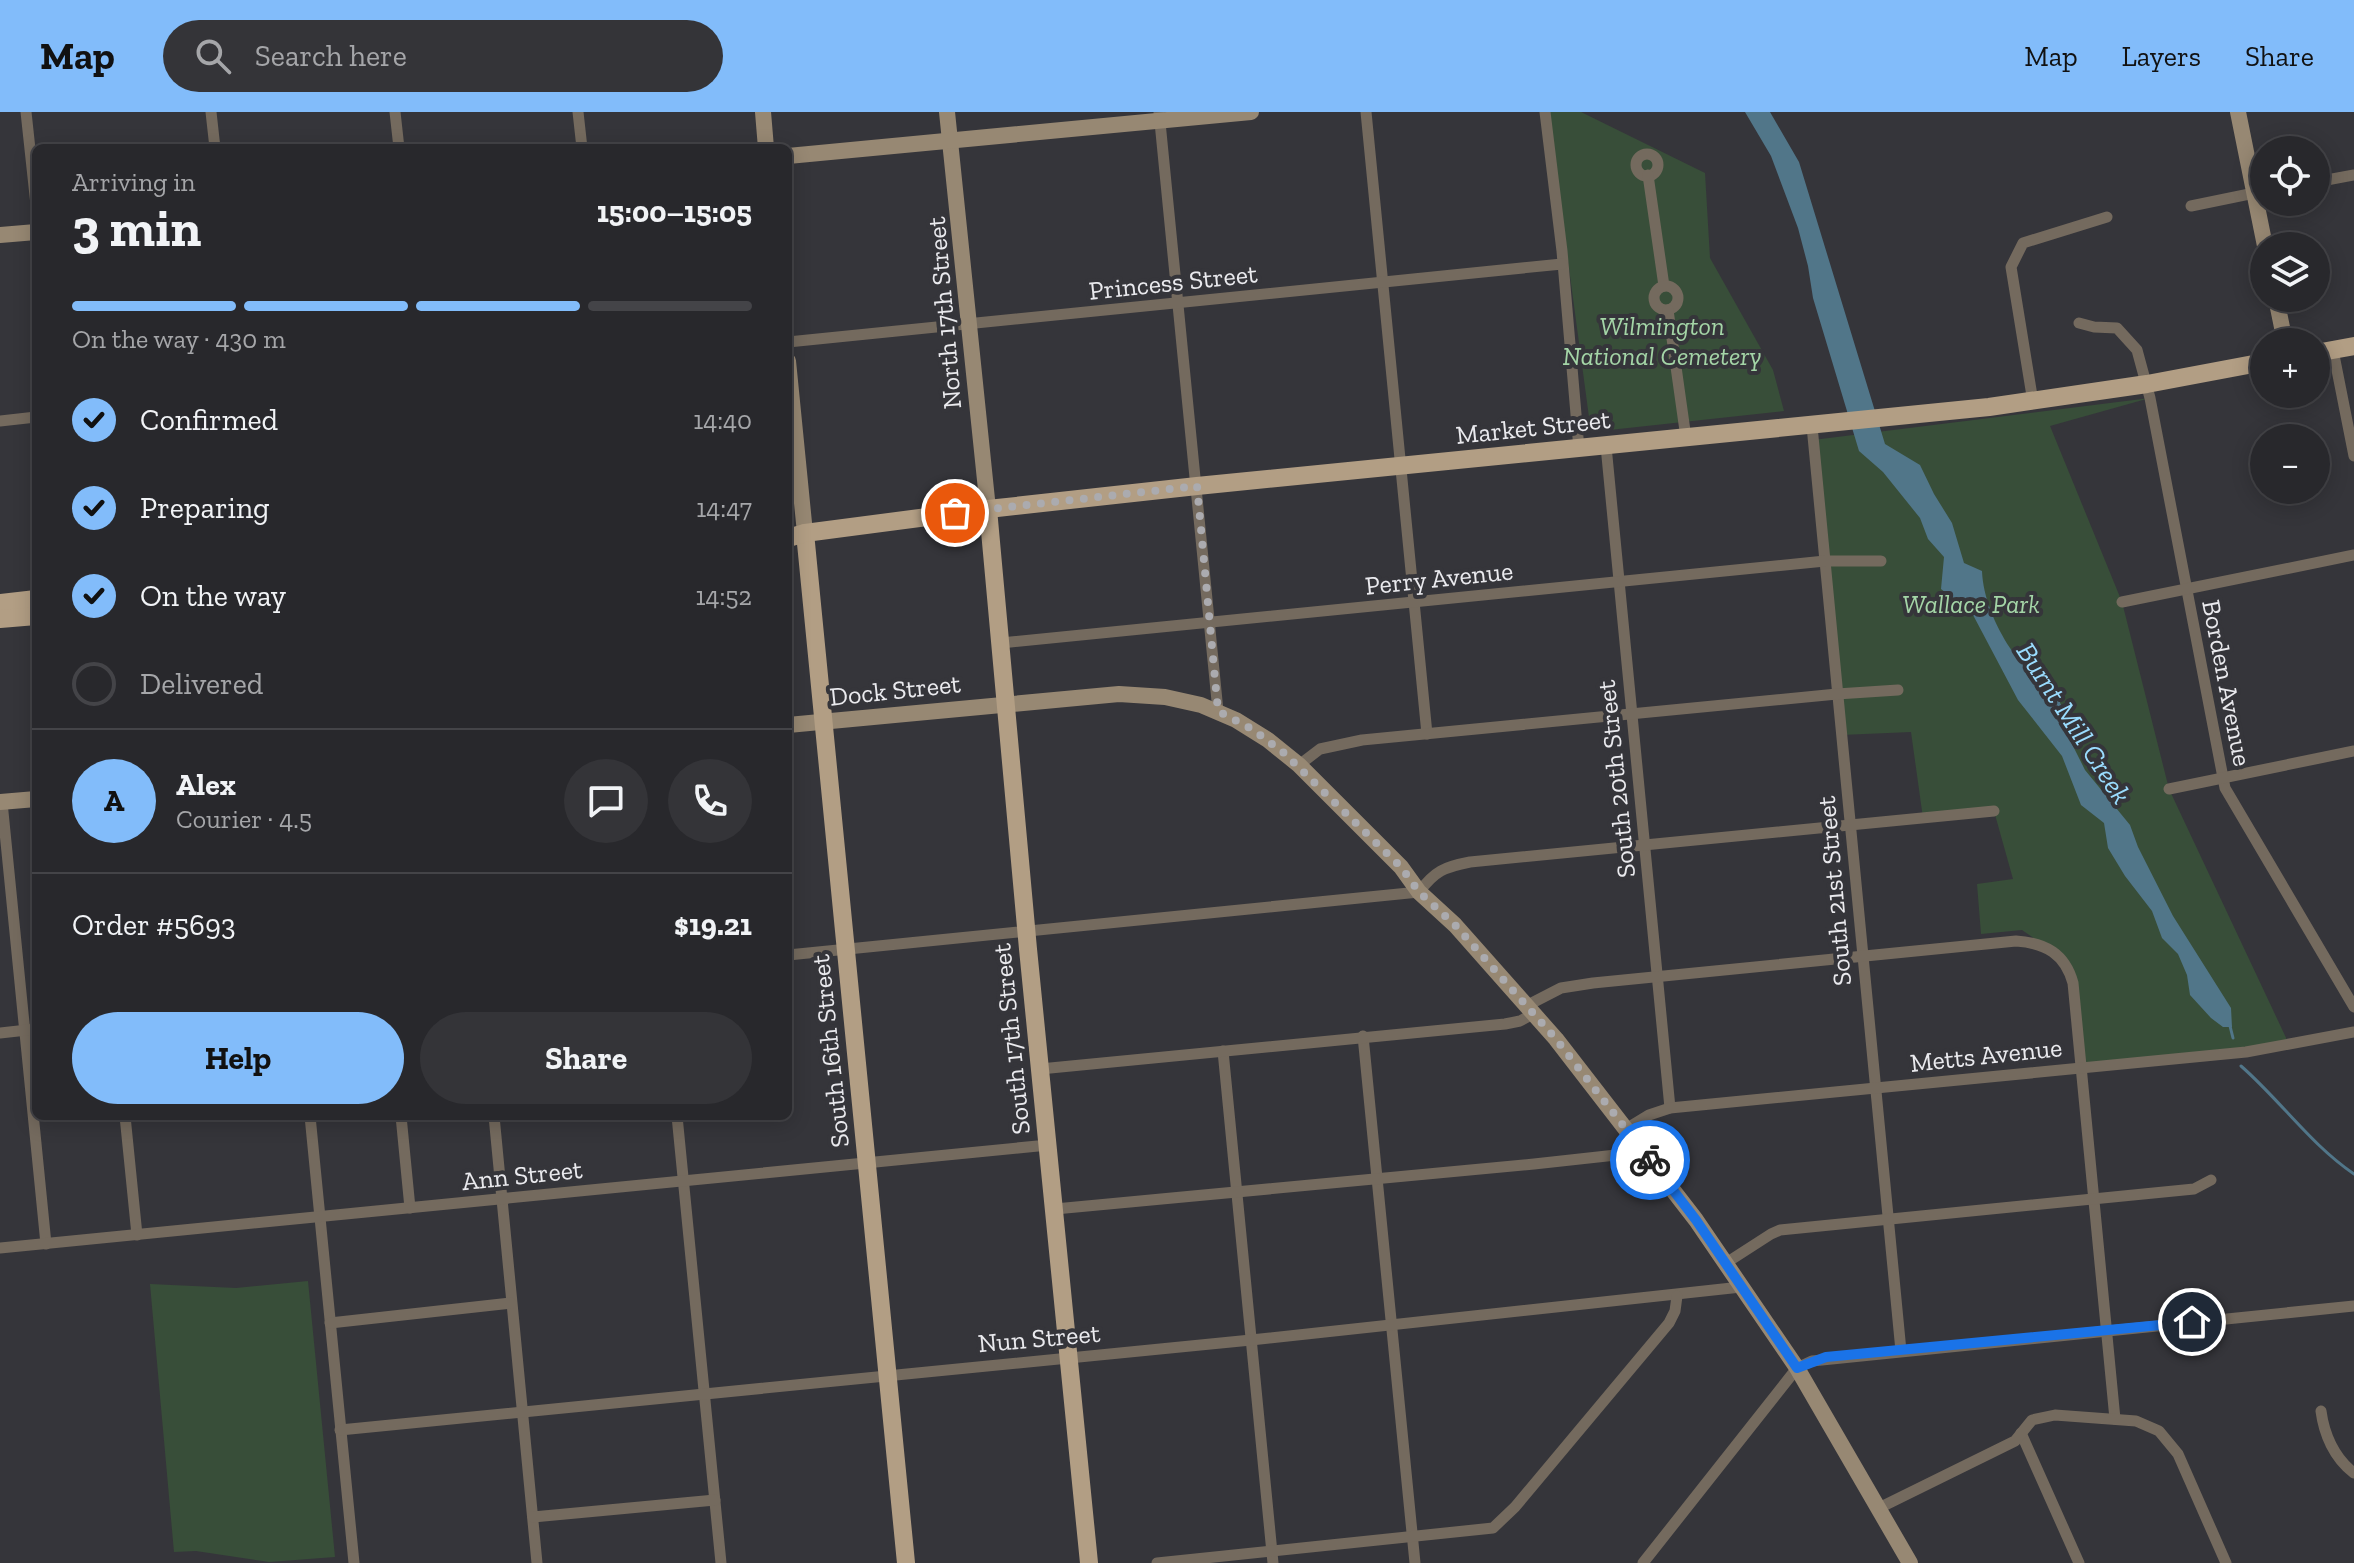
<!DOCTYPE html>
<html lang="en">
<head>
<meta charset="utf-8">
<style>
	body { margin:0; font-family:"Zilla Slab",serif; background:#343438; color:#f1f3f6; height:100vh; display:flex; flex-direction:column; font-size:30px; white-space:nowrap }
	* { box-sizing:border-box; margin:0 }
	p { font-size:26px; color:#a5a6a9 }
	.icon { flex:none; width:44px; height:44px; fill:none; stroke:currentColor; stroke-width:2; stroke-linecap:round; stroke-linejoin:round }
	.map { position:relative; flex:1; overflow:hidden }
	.details { position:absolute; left:32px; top:32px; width:760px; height:976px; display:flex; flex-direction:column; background:#28282c; border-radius:12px; box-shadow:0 4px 20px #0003,0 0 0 2px #444448 }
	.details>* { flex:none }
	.controls { position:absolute; left:2250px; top:24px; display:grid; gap:16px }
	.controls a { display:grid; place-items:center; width:80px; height:80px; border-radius:50%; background:#28282c; box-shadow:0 4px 20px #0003,0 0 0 2px #444448; font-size:40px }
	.pin { position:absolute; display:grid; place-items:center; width:68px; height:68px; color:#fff; margin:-34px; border:4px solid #fff; border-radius:50%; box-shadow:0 2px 8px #0007 }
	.courier { position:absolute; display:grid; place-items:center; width:80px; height:80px; margin:-40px; border:6px solid #1a73e8; border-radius:50%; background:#fff; color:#222; box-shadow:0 2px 10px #0007 }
	.summary em { font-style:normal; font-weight:700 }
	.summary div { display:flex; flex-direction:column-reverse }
	.summary { display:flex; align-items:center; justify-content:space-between; height:136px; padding:0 40px }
	h1 { font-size:52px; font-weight:700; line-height:60px }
	.bar { display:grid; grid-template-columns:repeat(4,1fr); gap:12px 8px; align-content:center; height:96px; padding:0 40px }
	.bar i { height:10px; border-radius:6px; background:#444448 }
	.bar .on { background:#82bcfa }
	.bar p { grid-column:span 4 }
	.line { display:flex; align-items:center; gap:20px; padding:0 40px; border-top:2px solid #444448 }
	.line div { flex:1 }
	.round { display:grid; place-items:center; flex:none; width:84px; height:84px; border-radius:42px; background:#343438 }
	ol { padding:0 40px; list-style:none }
	li { display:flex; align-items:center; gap:24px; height:88px }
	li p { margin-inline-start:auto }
	li .icon { padding:8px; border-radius:50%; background:#82bcfa; color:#111; stroke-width:4 }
	li:last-child { color:#a5a6a9 }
	li i { width:44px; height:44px; border:4px solid #444448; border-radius:50% }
	.action { display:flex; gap:16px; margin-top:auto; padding:16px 40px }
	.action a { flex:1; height:92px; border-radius:48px; background:#82bcfa; color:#111; font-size:32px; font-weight:700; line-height:92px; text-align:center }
	.action a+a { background:#343438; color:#f1f3f6 }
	header { display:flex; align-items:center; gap:48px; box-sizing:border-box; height:112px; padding:0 40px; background:#82bcfa; color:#111 }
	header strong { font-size:38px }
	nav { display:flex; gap:44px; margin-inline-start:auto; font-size:28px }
	.search { width:560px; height:72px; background:#343438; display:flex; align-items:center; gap:20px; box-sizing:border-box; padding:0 28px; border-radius:44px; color:#a5a6a9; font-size:30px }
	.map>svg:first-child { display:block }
</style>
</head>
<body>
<header>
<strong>Map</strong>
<div class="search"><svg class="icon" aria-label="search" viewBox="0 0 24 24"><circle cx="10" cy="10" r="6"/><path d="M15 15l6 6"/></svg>Search here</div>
<nav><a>Map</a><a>Layers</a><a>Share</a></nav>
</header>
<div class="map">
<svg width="2354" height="1451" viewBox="0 0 2354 1451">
	<rect width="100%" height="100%" fill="#35353a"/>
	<g fill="#384e39">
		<polygon points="1548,0 1581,0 1705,61 1710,146 1773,258 1784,299 1591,320"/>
		<polygon points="2150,286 2050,314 2122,490 2169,677 2289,932 2081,956 2073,871 2058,843 2022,818 1981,822 1977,772 2013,767 1994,699 1923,706 1911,620 1841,623 1813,328"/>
		<polygon points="308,1169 335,1445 269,1450 196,1439 174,1440 150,1172 236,1176"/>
	</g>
	<path fill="#517689" d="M1745,0H1770L1799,50L1885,332L1920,353L1934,382L1952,411L1964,451L1982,459C1983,485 1995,513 2010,536C2019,550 2035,559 2041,575L2058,585L2066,607V620L2085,658L2130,713L2138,735L2173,804L2231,896L2232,915H2223L2211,906L2190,883L2187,863L2178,842L2162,826L2152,799L2125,764L2108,736L2104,711L2081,693L2062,644L2018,588L1972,501L1941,477L1944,445L1928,427L1920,406L1883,360L1859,339L1813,186L1808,154L1798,116L1771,44Z"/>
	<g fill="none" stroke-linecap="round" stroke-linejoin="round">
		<g stroke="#517689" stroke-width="3">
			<polyline points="2230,914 2233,926"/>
			<path d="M2241,954C2280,988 2311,1033 2354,1062"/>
		</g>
		<g stroke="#746a5e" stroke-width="11">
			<polyline points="26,0 36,93"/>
			<polyline points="211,0 215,36"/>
			<polyline points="395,0 399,36"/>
			<polyline points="578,0 582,36"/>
			<polyline points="1159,0 1218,599"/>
			<polyline points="1366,0 1427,622"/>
			<polyline points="1545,0 1562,139 1579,337"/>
			<circle cx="1647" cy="53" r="11"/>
			<polyline points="1648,63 1664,174"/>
			<polyline points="2316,70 2354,63"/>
			<polyline points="2191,94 2264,79"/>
			<circle cx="1666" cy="186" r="12"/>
			<polyline points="1668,198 1686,326"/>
			<polyline points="2079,211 2094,215 2117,216 2137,238 2150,286 2225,676 2354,895"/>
			<polyline points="788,230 1562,152"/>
			<polyline points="2333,238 2354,344"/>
			<polyline points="2033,290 2011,155 2023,131 2107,105"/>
			<polyline points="0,309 36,305"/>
			<polyline points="1812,314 1901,1239"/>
			<polyline points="1606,334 1670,996"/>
			<polyline points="2122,490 2354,443"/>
			<polyline points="1001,531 1825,449 1881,449"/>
			<polyline points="1299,653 1320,637 1362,628 1837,582 1898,578"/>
			<polyline points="2169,677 2354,639"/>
			<polyline points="2,690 46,1132"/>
			<path d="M788,843L1419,780C1435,759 1444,755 1470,750L1994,699"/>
			<path d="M1526,894L1561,876L1593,871L2016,829C2046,831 2065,842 2073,871L2115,1307"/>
			<polyline points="0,921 36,917"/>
			<polyline points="1363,924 1415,1451"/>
			<polyline points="1223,939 1273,1451"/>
			<polyline points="1040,957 1505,912 1520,909 1533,902"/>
			<polyline points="125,1004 137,1123"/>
			<polyline points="310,1004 354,1451"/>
			<polyline points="401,1004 410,1096"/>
			<polyline points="494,1004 537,1451"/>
			<polyline points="677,1004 721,1451"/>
			<polyline points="1626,1017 1649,1003 1670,996 2246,940 2354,920"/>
			<polyline points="1055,1097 1534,1052 1616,1043 1639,1034"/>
			<polyline points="0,1136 1048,1033"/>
			<polyline points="1726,1151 1771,1122 1780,1118 2194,1077 2211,1068"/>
			<polyline points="330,1211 511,1191"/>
			<path d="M2321,1299C2324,1322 2334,1346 2354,1361"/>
			<polyline points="340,1318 1251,1228 1741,1175"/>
			<polyline points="2021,1321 2079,1451"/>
			<polyline points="1879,1396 2015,1329 2032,1308 2055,1303 2136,1309 2159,1319 2178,1342 2226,1451"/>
			<polyline points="533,1405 715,1388"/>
			<polyline points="1157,1451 1493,1416 1515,1395 1669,1211 1675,1199 1677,1184"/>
			<polyline points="1643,1451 1797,1256 1812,1249 2354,1194"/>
		</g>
		<g stroke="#978873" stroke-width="16">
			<polyline points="763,0 766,36"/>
			<polyline points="947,0 988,397"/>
			<polyline points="2238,0 2265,134"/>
			<polyline points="788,44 1251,0"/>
			<polyline points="0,123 36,120"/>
			<polyline points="2276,186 2285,230"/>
			<polyline points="788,249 805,421"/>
			<polyline points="788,613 1119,582 1165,585 1201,593 1236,608 1268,628 1299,653 1401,755 1419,780 1455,813 1556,927 1696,1108 1797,1256 1910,1451"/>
			<polyline points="0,690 36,687"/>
		</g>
		<g stroke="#b29e84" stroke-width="18">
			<polyline points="2316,241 2354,234"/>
			<polyline points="988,397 1028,837 1089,1451"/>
			<polyline points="805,421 906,1451"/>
			<polyline points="788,426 805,421 988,397 1197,374 1989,295 2147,272 2264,250"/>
			<polyline points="0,491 36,487"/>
			<polyline points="0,507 36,504"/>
		</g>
	</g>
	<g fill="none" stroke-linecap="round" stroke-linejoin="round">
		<polyline stroke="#ababaf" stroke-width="8" stroke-dasharray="0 14.4" points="955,401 1197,374 1218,599 1252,617 1284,641 1401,755 1419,780 1455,813 1556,927 1650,1048"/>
		<polyline stroke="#1a73e8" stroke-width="10" points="1650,1048 1696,1108 1797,1256 1826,1245 2192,1210"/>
	</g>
	<g text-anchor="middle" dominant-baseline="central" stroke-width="8" stroke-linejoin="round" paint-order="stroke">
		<g font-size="26" fill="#eaeaee" stroke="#35353a">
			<text transform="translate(1173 170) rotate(-6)">Princess Street</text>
			<text transform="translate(944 201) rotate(-95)">North 17th Street</text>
			<text transform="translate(1533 315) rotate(-6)">Market Street</text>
			<text transform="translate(1439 466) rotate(-6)">Perry Avenue</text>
			<text transform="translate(2227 571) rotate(79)">Borden Avenue</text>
			<text transform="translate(895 578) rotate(-6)">Dock Street</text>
			<text transform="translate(1616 667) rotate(-96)">South 20th Street</text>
			<text transform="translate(1834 779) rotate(-95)">South 21st Street</text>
			<text transform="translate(1011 927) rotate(-96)">South 17th Street</text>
			<text transform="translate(830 939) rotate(-96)">South 16th Street</text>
			<text transform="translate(1986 943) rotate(-6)">Metts Avenue</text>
			<text transform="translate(522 1063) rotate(-6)">Ann Street</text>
			<text transform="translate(1039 1226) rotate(-5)">Nun Street</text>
		</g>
		<g font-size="26" font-style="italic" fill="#a4d5a7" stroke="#35353a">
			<text x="1662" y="214">Wilmington<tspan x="1662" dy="30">National Cemetery</tspan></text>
			<text x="1971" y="492">Wallace Park</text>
		</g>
		<g font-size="28" font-style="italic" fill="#9adcfe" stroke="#35353a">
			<text transform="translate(2074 611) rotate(57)">Burnt Mill Creek</text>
		</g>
	</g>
</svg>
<div class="controls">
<a><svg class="icon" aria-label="locate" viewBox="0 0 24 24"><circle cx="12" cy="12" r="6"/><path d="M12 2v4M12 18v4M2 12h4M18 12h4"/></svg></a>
<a><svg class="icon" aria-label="layers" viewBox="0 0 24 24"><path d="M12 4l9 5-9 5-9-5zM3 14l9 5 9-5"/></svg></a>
<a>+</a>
<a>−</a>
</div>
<div class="pin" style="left:955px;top:401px;background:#ea580c"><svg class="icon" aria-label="bag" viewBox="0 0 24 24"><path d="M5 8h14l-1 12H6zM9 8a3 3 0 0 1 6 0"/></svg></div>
<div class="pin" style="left:2192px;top:1210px;background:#1f2937"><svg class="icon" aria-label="home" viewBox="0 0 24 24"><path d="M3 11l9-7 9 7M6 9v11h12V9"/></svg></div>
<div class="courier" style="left:1650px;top:1048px"><svg class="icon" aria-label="bike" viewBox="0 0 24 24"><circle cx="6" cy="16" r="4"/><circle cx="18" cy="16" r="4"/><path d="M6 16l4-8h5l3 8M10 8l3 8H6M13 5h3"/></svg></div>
<section class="details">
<div class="summary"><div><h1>3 min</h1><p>Arriving in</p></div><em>15:00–15:05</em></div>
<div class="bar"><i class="on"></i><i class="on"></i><i class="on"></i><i></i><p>On the way · 430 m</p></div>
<ol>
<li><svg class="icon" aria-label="check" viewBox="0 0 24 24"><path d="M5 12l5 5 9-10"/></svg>Confirmed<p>14:40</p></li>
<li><svg class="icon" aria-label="check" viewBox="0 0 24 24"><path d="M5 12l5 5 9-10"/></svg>Preparing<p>14:47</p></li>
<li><svg class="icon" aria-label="check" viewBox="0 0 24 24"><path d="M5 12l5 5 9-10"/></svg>On the way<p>14:52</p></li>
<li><i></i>Delivered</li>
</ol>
<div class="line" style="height:144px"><b class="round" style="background:#82bcfa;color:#111">A</b><div><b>Alex</b><p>Courier · 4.5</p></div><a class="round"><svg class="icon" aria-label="chat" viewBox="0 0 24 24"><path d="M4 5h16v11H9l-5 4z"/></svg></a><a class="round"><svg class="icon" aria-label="phone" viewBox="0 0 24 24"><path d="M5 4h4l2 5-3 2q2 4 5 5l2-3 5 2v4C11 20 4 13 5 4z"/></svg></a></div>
<div class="line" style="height:104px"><div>Order #5693</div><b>$19.21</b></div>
<div class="action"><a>Help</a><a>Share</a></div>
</section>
</div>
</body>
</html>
